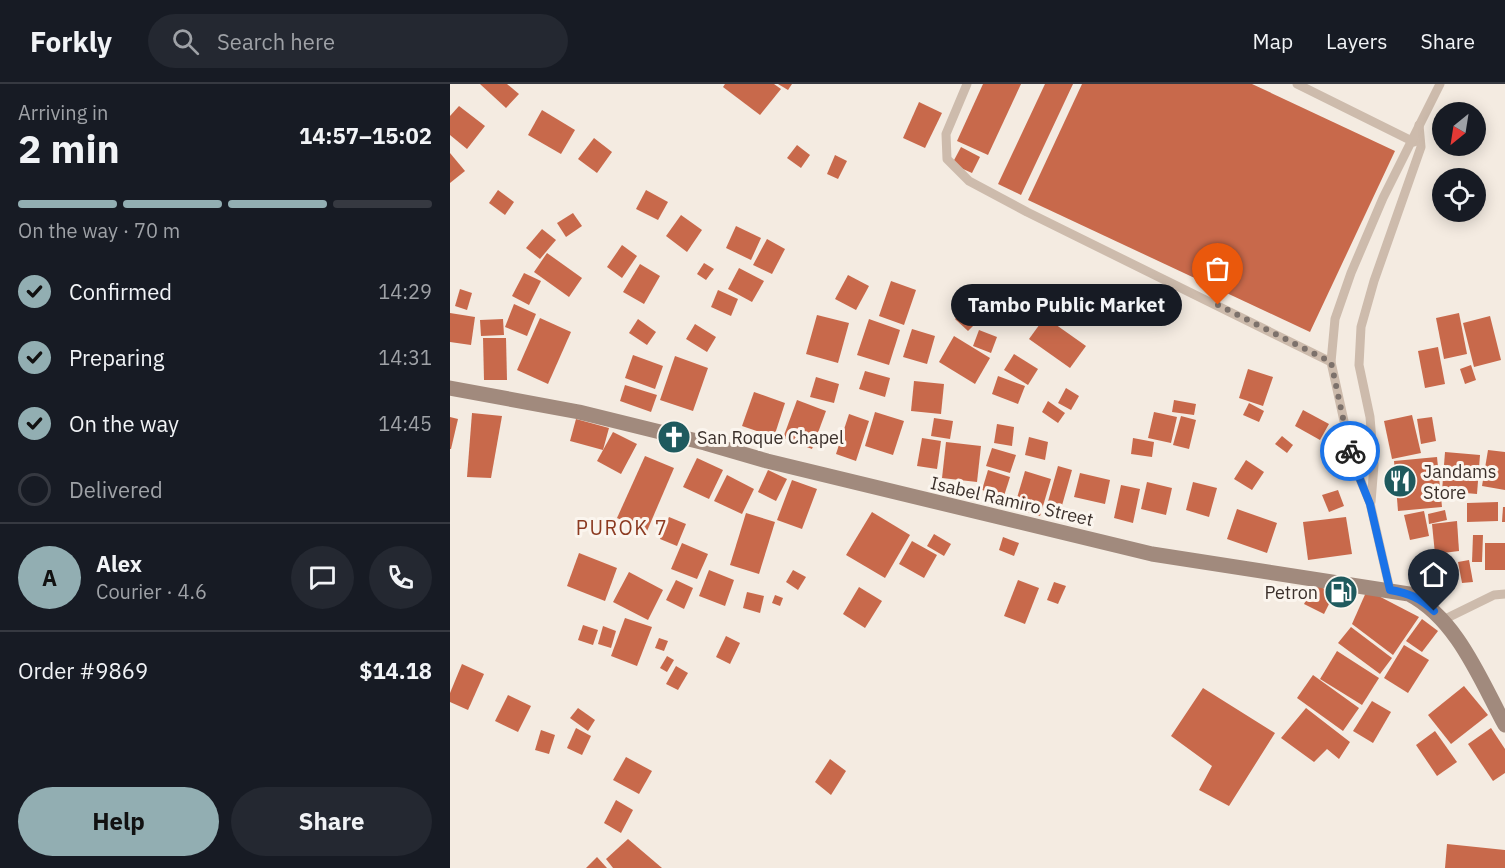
<!DOCTYPE html>
<html lang="en">
<head>
<meta charset="utf-8">
<style>
	body { margin:0; font-family:"IBM Plex Sans",sans-serif; background:#242831; color:#f1f3f6; height:100vh; display:flex; flex-direction:column; font-size:22px; white-space:nowrap }
	* { box-sizing:border-box; margin:0 }
	p { font-size:20px; color:#9ea1a6 }
	.icon { flex:none; width:33px; height:33px; fill:none; stroke:currentColor; stroke-width:2; stroke-linecap:round; stroke-linejoin:round }
	.map { position:relative; flex:1; overflow:hidden }
	.side { display:flex; flex-direction:column; background:#171b24; width:450px }
	.side>* { flex:none }
	.needle { width:39px; rotate:210deg }
	.buttons { position:absolute; left:982px; top:18px; display:grid; gap:12px }
	.buttons a { display:grid; place-items:center; width:54px; height:54px; border-radius:50%; background:#171b24; box-shadow:0 3px 15px #0003; font-size:30px }
	.pin { position:absolute; display:grid; place-items:center; width:51px; height:51px; color:#fff; margin:-62px -26px; border-radius:50% 50% 50% 0; rotate:-45deg; box-shadow:0 0 6px #0007 }
	.pin .icon { rotate:45deg }
	.courier { position:absolute; display:grid; place-items:center; width:60px; height:60px; margin:-30px; border:4px solid #1a73e8; border-radius:50%; background:#fff; color:#222; box-shadow:0 2px 8px #0007 }
	.bubble { position:absolute; height:42px; border-radius:21px; background:#171b24; box-shadow:0 3px 15px #0003; font-size:20px; font-weight:700; line-height:42px; text-align:center }
	.summary em { font-style:normal; font-weight:700 }
	.summary div { display:flex; flex-direction:column-reverse }
	.summary { display:flex; align-items:center; justify-content:space-between; height:102px; padding:0 18px }
	h1 { font-size:39px; font-weight:700; line-height:45px }
	.bar { display:grid; grid-template-columns:repeat(4,1fr); gap:9px 6px; align-content:center; height:72px; padding:0 18px }
	.bar i { height:8px; border-radius:4px; background:#363941 }
	.bar .on { background:#92aeb2 }
	.bar p { grid-column:span 4 }
	.line { display:flex; align-items:center; gap:15px; padding:0 18px; border-top:2px solid #363941 }
	.line div { flex:1 }
	.round { display:grid; place-items:center; flex:none; width:63px; height:63px; border-radius:32px; background:#242831 }
	ol { padding:0 18px; list-style:none }
	li { display:flex; align-items:center; gap:18px; height:66px }
	li p { margin-inline-start:auto }
	li .icon { padding:6px; border-radius:50%; background:#92aeb2; color:#111; stroke-width:4 }
	li:last-child { color:#9ea1a6 }
	li i { width:33px; height:33px; border:3px solid #363941; border-radius:50% }
	.button { display:flex; gap:12px; margin-top:auto; padding:12px 18px }
	.button a { flex:1; height:69px; border-radius:36px; background:#92aeb2; color:#111; font-size:24px; font-weight:700; line-height:69px; text-align:center }
	.button a+a { background:#242831; color:#f1f3f6 }
	header { display:flex; align-items:center; gap:36px; box-sizing:border-box; height:84px; padding:0 30px; background:#171b24; border-bottom:2px solid #363941 }
	header strong { font-size:28px }
	nav { display:flex; gap:33px; margin-inline-start:auto; font-size:21px }
	.search { width:420px; height:54px; background:#242831; display:flex; align-items:center; gap:15px; box-sizing:border-box; padding:0 21px; border-radius:33px; color:#9ea1a6; font-size:22px }
	main { display:flex; flex:1; min-height:0 }
	.map>svg:first-child { display:block }
</style>
</head>
<body>
<header>
<strong>Forkly</strong>
<div class="search"><svg class="icon" aria-label="search" viewBox="0 0 24 24"><circle cx="10" cy="10" r="6"/><path d="M15 15l6 6"/></svg>Search here</div>
<nav><a>Map</a><a>Layers</a><a>Share</a></nav>
</header>
<main>
<section class="side">
<div class="summary"><div><h1>2 min</h1><p>Arriving in</p></div><em>14:57–15:02</em></div>
<div class="bar"><i class="on"></i><i class="on"></i><i class="on"></i><i></i><p>On the way · 70 m</p></div>
<ol>
<li><svg class="icon" aria-label="check" viewBox="0 0 24 24"><path d="M5 12l5 5 9-10"/></svg>Confirmed<p>14:29</p></li>
<li><svg class="icon" aria-label="check" viewBox="0 0 24 24"><path d="M5 12l5 5 9-10"/></svg>Preparing<p>14:31</p></li>
<li><svg class="icon" aria-label="check" viewBox="0 0 24 24"><path d="M5 12l5 5 9-10"/></svg>On the way<p>14:45</p></li>
<li><i></i>Delivered</li>
</ol>
<div class="line" style="height:108px"><b class="round" style="background:#92aeb2;color:#111">A</b><div><b>Alex</b><p>Courier · 4.6</p></div><a class="round"><svg class="icon" aria-label="chat" viewBox="0 0 24 24"><path d="M4 5h16v11H9l-5 4z"/></svg></a><a class="round"><svg class="icon" aria-label="phone" viewBox="0 0 24 24"><path d="M5 4h4l2 5-3 2q2 4 5 5l2-3 5 2v4C11 20 4 13 5 4z"/></svg></a></div>
<div class="line" style="height:78px"><div>Order #9869</div><b>$14.18</b></div>
<div class="button"><a>Help</a><a>Share</a></div>
</section>
<div class="map">
<svg width="1055" height="784" viewBox="0 0 1055 784">
	<rect width="100%" height="100%" fill="#f4ebe1"/>
	<g fill="#c8694b">
		<polygon points="30,0 57,0 69,10 56,24"/>
		<polygon points="275,0 324,0 331,5 310,31 273,3"/>
		<polygon points="328,0 342,0 338,6"/>
		<polygon points="533,0 571,0 538,71 507,57"/>
		<polygon points="595,0 623,0 571,111 548,100"/>
		<polygon points="632,0 802,0 945,67 860,248 578,116"/>
		<polygon points="469,18 492,29 475,64 453,54"/>
		<polygon points="9,22 35,42 17,65 0,51 0,32"/>
		<polygon points="92,26 125,46 111,70 78,51"/>
		<polygon points="144,54 162,68 147,89 128,75"/>
		<polygon points="347,61 360,71 351,84 337,74"/>
		<polygon points="511,63 530,73 522,89 502,80"/>
		<polygon points="0,69 15,87 0,99"/>
		<polygon points="385,71 397,77 388,95 377,90"/>
		<polygon points="48,106 64,118 55,131 39,119"/>
		<polygon points="196,106 218,118 208,136 186,125"/>
		<polygon points="123,129 132,142 116,153 107,139"/>
		<polygon points="231,131 252,146 237,168 216,152"/>
		<polygon points="286,142 311,154 301,176 276,164"/>
		<polygon points="92,145 106,156 90,175 76,164"/>
		<polygon points="317,155 335,165 322,190 303,181"/>
		<polygon points="172,161 187,172 172,194 157,183"/>
		<polygon points="97,169 132,194 119,213 84,188"/>
		<polygon points="254,179 264,185 256,196 247,190"/>
		<polygon points="190,180 210,192 194,220 173,208"/>
		<polygon points="289,184 314,197 302,218 278,205"/>
		<polygon points="74,189 91,197 79,221 62,212"/>
		<polygon points="398,191 419,202 406,226 385,215"/>
		<polygon points="441,197 466,206 454,241 429,232"/>
		<polygon points="10,205 22,209 17,226 5,222"/>
		<polygon points="268,206 288,215 281,232 261,223"/>
		<polygon points="550,214 562,222 552,237 540,228"/>
		<polygon points="64,220 86,230 77,252 55,243"/>
		<polygon points="516,223 529,236 518,247 505,235"/>
		<polygon points="0,229 25,233 21,261 0,258"/>
		<polygon points="1009,229 1017,270 994,275 986,234"/>
		<polygon points="367,231 399,239 388,279 356,270"/>
		<polygon points="1040,232 1051,276 1024,283 1013,239"/>
		<polygon points="595,233 636,262 620,284 579,255"/>
		<polygon points="90,234 121,248 98,300 67,286"/>
		<polygon points="53,235 54,251 31,252 30,236"/>
		<polygon points="188,235 206,248 197,261 179,249"/>
		<polygon points="419,235 450,246 439,281 407,271"/>
		<polygon points="245,240 266,253 257,268 236,255"/>
		<polygon points="462,245 485,252 477,280 453,273"/>
		<polygon points="529,246 547,253 541,269 523,262"/>
		<polygon points="504,252 540,274 525,300 489,278"/>
		<polygon points="33,254 56,254 57,296 34,296"/>
		<polygon points="988,263 995,300 975,304 968,267"/>
		<polygon points="564,270 588,285 578,301 554,286"/>
		<polygon points="183,271 213,282 205,305 175,294"/>
		<polygon points="225,272 258,284 243,327 210,316"/>
		<polygon points="1021,281 1026,296 1015,300 1010,285"/>
		<polygon points="798,285 823,293 813,322 789,314"/>
		<polygon points="415,287 440,294 435,313 409,305"/>
		<polygon points="548,292 575,302 568,320 542,310"/>
		<polygon points="366,293 389,300 384,319 360,313"/>
		<polygon points="464,297 494,300 491,330 461,327"/>
		<polygon points="175,301 207,311 201,328 170,317"/>
		<polygon points="616,304 629,312 621,326 608,319"/>
		<polygon points="304,308 335,319 324,353 292,342"/>
		<polygon points="347,316 376,327 362,365 333,354"/>
		<polygon points="724,316 746,320 744,331 722,328"/>
		<polygon points="598,317 615,329 608,339 592,328"/>
		<polygon points="799,319 814,327 809,338 793,331"/>
		<polygon points="853,326 879,340 870,356 845,342"/>
		<polygon points="425,328 454,337 443,371 415,362"/>
		<polygon points="704,328 727,333 721,359 698,354"/>
		<polygon points="22,329 52,332 41,394 17,393"/>
		<polygon points="399,330 419,337 406,377 386,370"/>
		<polygon points="962,331 971,369 942,375 934,337"/>
		<polygon points="731,332 746,336 739,365 723,361"/>
		<polygon points="0,333 8,335 1,365 0,365"/>
		<polygon points="982,333 986,357 971,360 967,335"/>
		<polygon points="484,334 503,337 500,355 481,352"/>
		<polygon points="126,335 159,344 153,366 120,357"/>
		<polygon points="547,340 564,343 562,362 544,359"/>
		<polygon points="163,348 187,360 171,390 147,377"/>
		<polygon points="832,352 843,361 837,369 825,360"/>
		<polygon points="579,353 598,358 595,376 575,371"/>
		<polygon points="472,354 491,357 487,385 467,382"/>
		<polygon points="683,354 704,358 702,373 681,370"/>
		<polygon points="496,358 531,362 527,398 492,394"/>
		<polygon points="542,364 566,371 560,389 536,382"/>
		<polygon points="1038,366 1055,368 1055,406 1032,402"/>
		<polygon points="995,368 1030,371 1027,410 992,407"/>
		<polygon points="195,372 224,384 197,447 167,434"/>
		<polygon points="987,373 992,423 948,427 944,377"/>
		<polygon points="247,374 273,386 259,415 233,403"/>
		<polygon points="796,376 814,388 802,406 784,395"/>
		<polygon points="608,382 622,386 609,432 595,428"/>
		<polygon points="318,386 337,395 326,417 308,408"/>
		<polygon points="538,386 560,393 554,412 532,406"/>
		<polygon points="575,387 601,395 590,432 564,424"/>
		<polygon points="630,389 660,396 655,420 624,413"/>
		<polygon points="277,391 304,405 292,430 264,417"/>
		<polygon points="342,396 367,405 352,445 327,436"/>
		<polygon points="697,398 722,404 716,431 691,425"/>
		<polygon points="743,398 767,404 759,433 736,426"/>
		<polygon points="671,401 690,405 683,439 664,434"/>
		<polygon points="888,406 894,422 879,428 872,411"/>
		<polygon points="1048,418 1048,437 1017,438 1017,419"/>
		<polygon points="1053,423 1055,423 1055,438 1052,438"/>
		<polygon points="787,425 827,439 817,469 777,455"/>
		<polygon points="995,426 997,436 979,440 978,430"/>
		<polygon points="974,427 979,452 960,456 954,431"/>
		<polygon points="422,428 460,451 435,494 396,471"/>
		<polygon points="296,429 325,438 309,490 280,481"/>
		<polygon points="219,433 236,440 227,462 210,455"/>
		<polygon points="896,433 902,470 858,476 853,438"/>
		<polygon points="1007,437 1009,467 985,470 982,440"/>
		<polygon points="484,450 501,460 494,472 477,462"/>
		<polygon points="1023,451 1033,451 1032,478 1022,478"/>
		<polygon points="553,453 569,459 564,472 549,466"/>
		<polygon points="462,457 487,471 474,494 449,480"/>
		<polygon points="232,459 258,470 247,495 221,485"/>
		<rect x="1035" y="459" width="20" height="27"/>
		<polygon points="129,469 167,484 155,517 117,502"/>
		<polygon points="1019,476 1023,498 1012,499 1008,478"/>
		<polygon points="259,486 284,496 275,522 249,512"/>
		<polygon points="343,486 356,493 348,506 336,498"/>
		<polygon points="179,488 213,506 198,536 163,518"/>
		<polygon points="226,496 243,504 234,525 216,516"/>
		<polygon points="568,496 589,504 575,540 554,532"/>
		<polygon points="604,498 616,502 608,520 597,516"/>
		<polygon points="865,500 884,510 874,530 854,520"/>
		<polygon points="409,503 432,517 415,544 393,530"/>
		<polygon points="917,506 969,533 943,571 902,540"/>
		<polygon points="297,508 314,512 310,529 293,524"/>
		<polygon points="325,511 333,514 330,522 322,519"/>
		<polygon points="175,534 202,543 187,582 161,572"/>
		<polygon points="972,535 988,547 972,568 956,557"/>
		<polygon points="133,541 148,546 143,561 128,556"/>
		<polygon points="153,542 166,547 161,564 148,560"/>
		<polygon points="901,543 942,574 930,590 888,559"/>
		<polygon points="276,552 290,559 280,580 266,573"/>
		<polygon points="209,554 218,557 214,567 205,564"/>
		<polygon points="954,561 979,576 958,609 934,594"/>
		<polygon points="887,567 929,594 912,621 870,595"/>
		<polygon points="217,572 224,576 217,588 210,584"/>
		<polygon points="12,580 34,590 18,626 0,618 0,609"/>
		<polygon points="226,582 238,589 228,606 216,600"/>
		<polygon points="863,591 909,624 893,647 847,614"/>
		<polygon points="1014,602 1038,631 1001,660 978,631"/>
		<polygon points="753,604 825,649 779,722 749,706 762,682 721,652"/>
		<polygon points="58,611 81,622 68,648 45,637"/>
		<polygon points="922,617 941,628 923,659 903,647"/>
		<polygon points="128,624 145,636 138,647 120,634"/>
		<polygon points="856,624 900,658 889,675 877,665 864,678 831,654"/>
		<polygon points="126,644 141,652 132,671 117,664"/>
		<polygon points="1041,644 1055,665 1055,689 1043,697 1018,660"/>
		<polygon points="91,646 105,651 99,670 85,666"/>
		<polygon points="985,647 1007,678 987,692 966,661"/>
		<polygon points="176,673 202,687 189,710 163,696"/>
		<polygon points="380,675 396,687 381,711 365,698"/>
		<polygon points="166,716 183,726 171,749 154,739"/>
		<polygon points="178,755 212,784 163,784 156,775"/>
		<polygon points="997,760 1055,766 1055,784 995,784"/>
		<polygon points="147,773 157,784 136,784"/>
	</g>
	<g fill="none" stroke-linecap="round" stroke-linejoin="round">
		<g stroke="#cdbbac" stroke-width="9">
			<polyline points="517,0 496,50 497,75 519,97 577,128 881,278"/>
			<polyline points="847,0 964,58"/>
			<polyline points="921,418 924,381 920,333 909,281 911,243 924,197 971,63 969,41"/>
			<polyline points="940,506 920,419 903,378 881,278 885,235 901,189 933,114 990,0"/>
			<polyline points="993,536 1044,511 1055,510"/>
		</g>
		<path stroke="#a18a7d" stroke-width="15" d="M0,304L129,328L255,359L317,377L702,470L959,510C1007,535 1030,595 1055,641"/>
	</g>
	<g fill="none" stroke-linecap="round" stroke-linejoin="round">
		<polyline stroke="#7c716b" stroke-width="6" stroke-dasharray="0 10.8" points="768,221 881,278 900,367"/>
		<path stroke="#1a73e8" stroke-width="8" d="M900,367L903,378L920,420L940,506C958,509 971,514 984,527"/>
	</g>
	<defs>
		<symbol id="church-disc" viewBox="-11 -11 22 22"><circle r="9.5" fill="#1f5a5e" stroke="#fbf5ee"/><path d="M-1.2-6h2.4v3.5h3.3v2.4h-3.3V6h-2.4V-.1h-3.3v-2.4h3.3Z" fill="#fff"/></symbol>
		<symbol id="restaurant-disc" viewBox="-11 -11 22 22"><circle r="9.5" fill="#1f5a5e" stroke="#fbf5ee"/><path d="M-5-6h1v4h1v-4h1v4h1v-4h1v5L-1.5 .5V6h-2V.5L-5-1ZM5-6V6H3V1.5H1.5Q1.5-4 5-6Z" fill="#fff"/></symbol>
		<symbol id="fuel-disc" viewBox="-11 -11 22 22"><circle r="9.5" fill="#1f5a5e" stroke="#fbf5ee"/><path d="M-5.5-6h7V0h2V4h1.3V-2.5L3-4.5l.8-.8L6-3V5H2.5V1h-1V6h-7ZM-4.2-4.7v3.2H.2V-4.7Z" fill="#fff"/></symbol>
	</defs>
	<g fill-rule="evenodd">
		<use href="#church-disc" x="205" y="334" width="38" height="38"/>
		<use href="#restaurant-disc" x="931" y="378" width="38" height="38"/>
		<use href="#fuel-disc" x="872" y="489" width="38" height="38"/>
	</g>
	<g text-anchor="middle" dominant-baseline="central" stroke-width="6" stroke-linejoin="round" paint-order="stroke">
		<g font-size="18" fill="#3b302b" stroke="#fbf5ee" text-anchor="start">
			<text x="247" y="353">San Roque Chapel</text>
			<text x="973" y="387">Jandams<tspan x="973" dy="21">Store</tspan></text>
			<text x="868" y="508" text-anchor="end">Petron</text>
		</g>
		<g font-size="18" fill="#3b302b" stroke="#fbf5ee">
			<text transform="translate(562 417) rotate(13)">Isabel Ramiro Street</text>
		</g>
		<g font-size="20" letter-spacing="1.5" fill="#8c3b22" stroke="#fbf5ee">
			<text x="172" y="443">PUROK 7</text>
		</g>
	</g>
</svg>
<div class="buttons">
<a><svg class="needle" viewBox="-14 -14 28 28"><path d="M0-13l5 13h-10z" fill="#e53935"/><path d="M0 13l5-13h-10z" fill="#9ea1a6"/></svg></a>
<a><svg class="icon" aria-label="locate" viewBox="0 0 24 24"><circle cx="12" cy="12" r="6"/><path d="M12 2v4M12 18v4M2 12h4M18 12h4"/></svg></a>
</div>
<div class="pin" style="left:768px;top:221px;background:#ea580c"><svg class="icon" aria-label="bag" viewBox="0 0 24 24"><path d="M5 8h14l-1 12H6zM9 8a3 3 0 0 1 6 0"/></svg></div>
<div class="pin" style="left:984px;top:527px;background:#1f2937"><svg class="icon" aria-label="home" viewBox="0 0 24 24"><path d="M3 11l9-7 9 7M6 9v11h12V9"/></svg></div>
<div class="courier" style="left:900px;top:367px"><svg class="icon" aria-label="bike" viewBox="0 0 24 24"><circle cx="6" cy="16" r="4"/><circle cx="18" cy="16" r="4"/><path d="M6 16l4-8h5l3 8M10 8l3 8H6M13 5h3"/></svg></div>
<div class="bubble" style="left:501px;top:200px;width:231px">Tambo Public Market</div>
</div>
</main>
</body>
</html>
